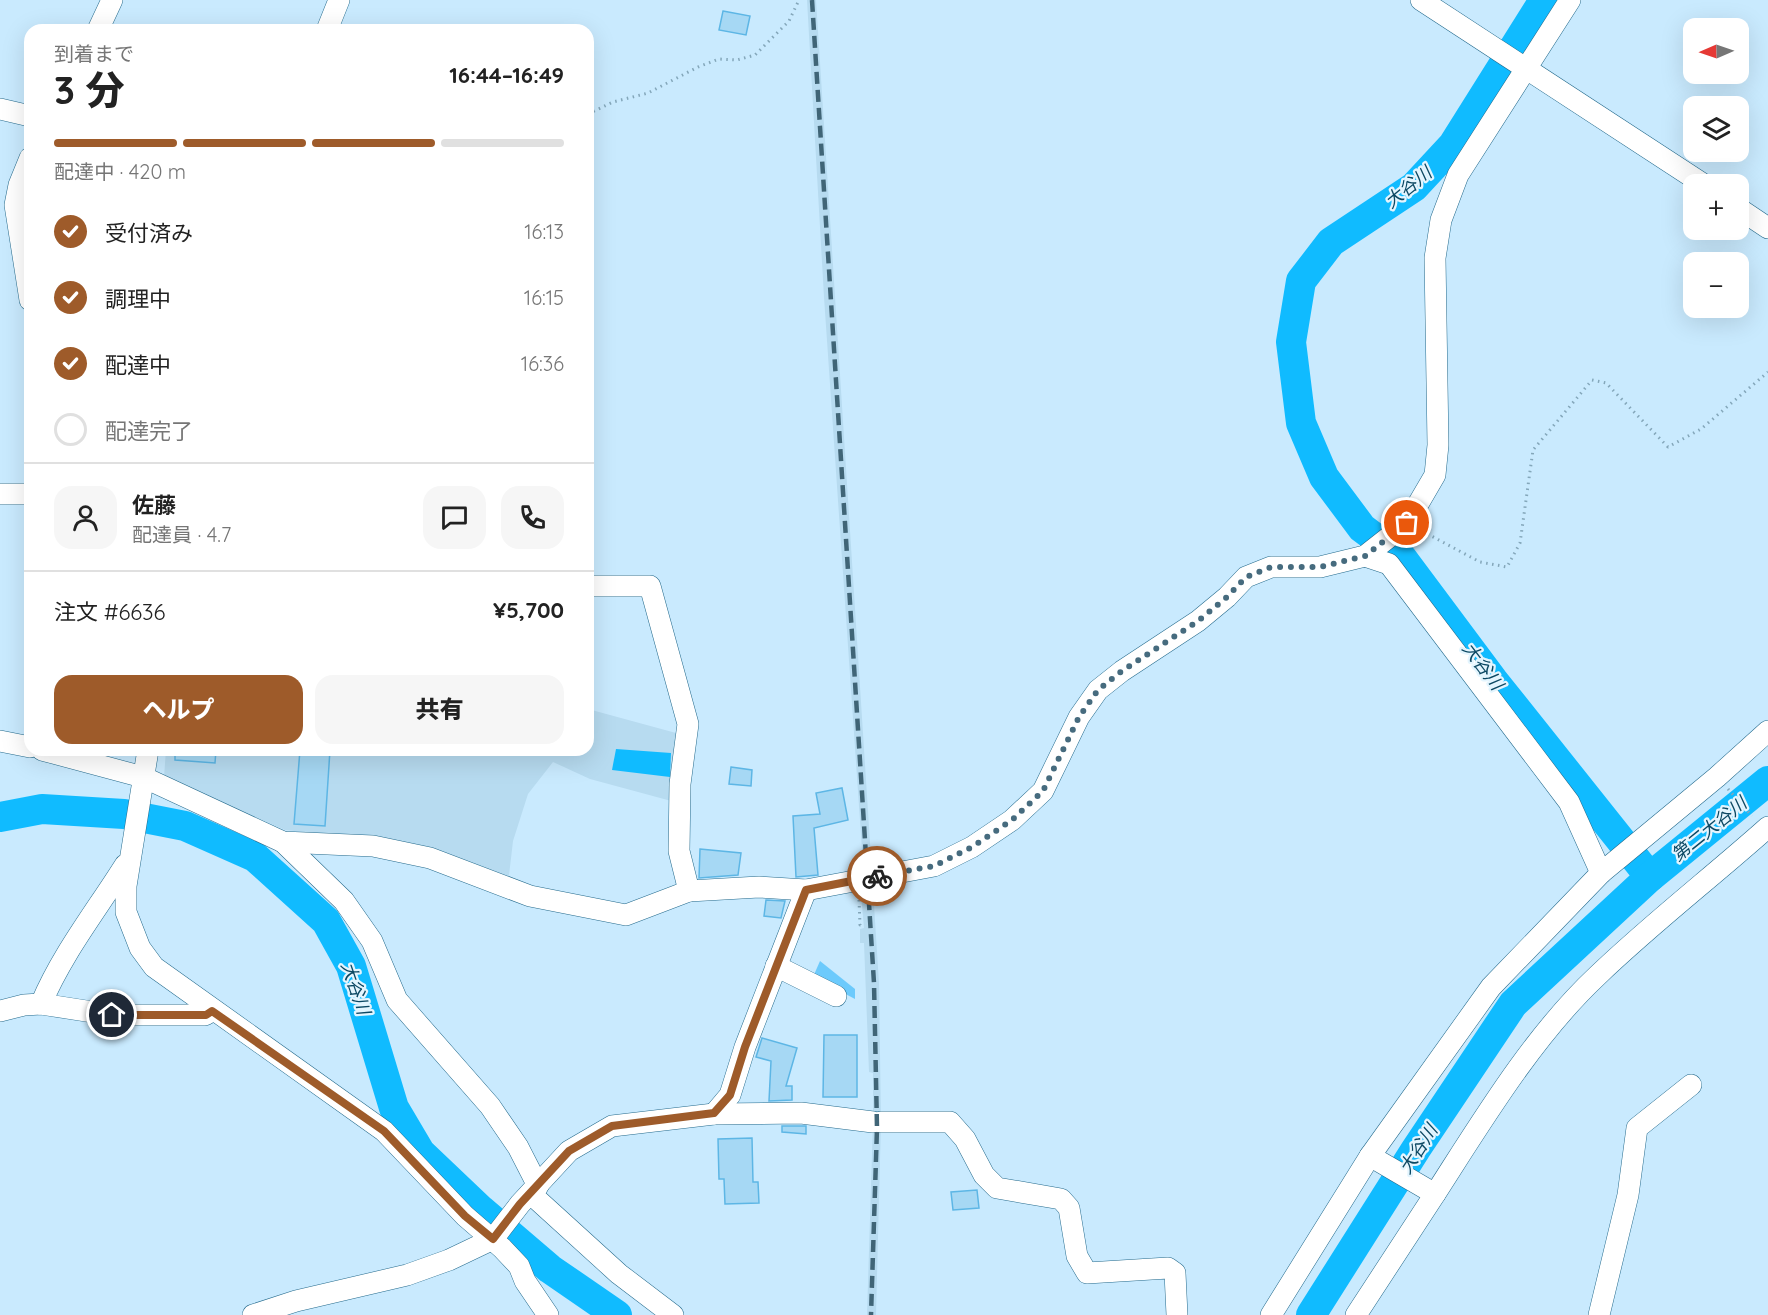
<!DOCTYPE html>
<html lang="ja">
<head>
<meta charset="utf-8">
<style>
	body { margin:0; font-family:Quicksand,"Noto Sans JP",sans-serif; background:#f6f6f6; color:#222; height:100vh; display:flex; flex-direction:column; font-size:22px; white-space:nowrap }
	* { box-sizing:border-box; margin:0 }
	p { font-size:20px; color:#767676 }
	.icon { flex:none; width:33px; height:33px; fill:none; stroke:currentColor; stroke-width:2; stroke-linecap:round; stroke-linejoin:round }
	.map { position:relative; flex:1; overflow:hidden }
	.panel { position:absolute; left:24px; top:24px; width:570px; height:732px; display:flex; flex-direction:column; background:#fff; border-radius:18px; box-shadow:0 6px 24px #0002 }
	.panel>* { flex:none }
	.needle { width:39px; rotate:268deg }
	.fabs { position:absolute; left:1683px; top:18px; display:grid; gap:12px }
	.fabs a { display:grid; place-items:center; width:66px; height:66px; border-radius:12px; background:#fff; box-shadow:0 6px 24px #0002; font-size:30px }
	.pin { position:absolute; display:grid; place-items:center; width:51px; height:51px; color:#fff; margin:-26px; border:3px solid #fff; border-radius:50%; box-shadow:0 2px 6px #0007 }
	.courier { position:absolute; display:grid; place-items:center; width:60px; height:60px; margin:-30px; border:4px solid #9e5b2a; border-radius:50%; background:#fff; color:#222; box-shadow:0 2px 8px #0007 }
	.summary em { font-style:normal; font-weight:800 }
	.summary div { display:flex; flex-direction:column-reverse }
	.summary { display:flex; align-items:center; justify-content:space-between; height:102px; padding:0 30px }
	h1 { font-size:39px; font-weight:800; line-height:45px }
	.bar { display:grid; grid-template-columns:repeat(4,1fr); gap:9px 6px; align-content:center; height:72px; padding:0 30px }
	.bar i { height:8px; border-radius:4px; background:#e0e0e0 }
	.bar .on { background:#9e5b2a }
	.bar p { grid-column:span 4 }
	.line { display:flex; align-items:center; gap:15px; padding:0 30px; border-top:2px solid #e0e0e0 }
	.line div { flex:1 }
	.round { display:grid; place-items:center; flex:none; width:63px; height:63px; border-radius:18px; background:#f6f6f6 }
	ol { padding:0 30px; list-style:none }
	li { display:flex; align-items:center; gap:18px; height:66px }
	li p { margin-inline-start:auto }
	li .icon { padding:6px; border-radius:50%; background:#9e5b2a; color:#fff; stroke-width:4 }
	li:last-child { color:#767676 }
	li i { width:33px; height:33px; border:3px solid #e0e0e0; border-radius:50% }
	.button { display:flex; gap:12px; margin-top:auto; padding:12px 30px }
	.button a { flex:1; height:69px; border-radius:18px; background:#9e5b2a; color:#fff; font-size:24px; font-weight:800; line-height:69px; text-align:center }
	.button a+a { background:#f6f6f6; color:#222 }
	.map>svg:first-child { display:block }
</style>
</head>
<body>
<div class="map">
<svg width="1768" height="1315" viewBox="0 0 1768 1315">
	<rect width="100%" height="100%" fill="#c9eafe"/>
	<g fill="#b7dbf0">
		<polygon points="807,0 816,0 879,983 881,1122 876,1315 867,1315 873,1122 873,1073 869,1072 864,943 860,943 860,929 864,928 861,894 865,893 824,297"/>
		<polygon points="588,709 676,733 675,802 590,779 553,762 528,794 513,841 508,884 409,843 285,830 164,777 166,750 588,750"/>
	</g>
	<polygon fill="#6ccafc" points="820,961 855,989 855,999 813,977"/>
	<polygon fill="#10bbff" points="616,749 671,753 670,777 612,770"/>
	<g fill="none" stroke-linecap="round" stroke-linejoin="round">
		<g stroke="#10bbff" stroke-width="30">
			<polyline points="1544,0 1453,145 1414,187 1331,242 1301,281 1291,342 1301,423 1324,477 1362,528 1402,558 1493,680 1650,877"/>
			<polyline points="0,817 42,809 124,814 185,826 255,857 326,921 351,966 394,1108 420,1152 481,1210 550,1269 617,1315"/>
			<polyline points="1311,1315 1416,1149 1513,1004 1650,877 1768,781"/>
		</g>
	</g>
	<g fill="#a6d8f4" stroke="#5db6e5" stroke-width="1.5">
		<polygon points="723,11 750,16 746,35 719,30"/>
		<polygon points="175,750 216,750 215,763 175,760"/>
		<polygon points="300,750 330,750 325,826 294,824"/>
		<polygon points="731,767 752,770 751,786 729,784"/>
		<polygon points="842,788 848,820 814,828 818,875 796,877 793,816 820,814 816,793"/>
		<polygon points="700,849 741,853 738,875 699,878"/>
		<polygon points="766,900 785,901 781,918 764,916"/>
		<polygon points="824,1035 857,1035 857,1097 823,1097"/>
		<polygon points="762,1038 797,1048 786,1086 792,1086 792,1100 769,1101 771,1061 756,1057"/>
		<polygon points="782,1126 806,1126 806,1134 782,1132"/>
		<polygon points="752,1138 753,1182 758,1182 759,1203 725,1204 724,1179 719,1179 718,1139"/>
		<polygon points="977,1190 979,1208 953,1210 951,1192"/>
	</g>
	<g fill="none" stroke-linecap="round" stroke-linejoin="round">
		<defs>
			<g id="minor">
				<polyline points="1421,0 1703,184"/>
				<polyline points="98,30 112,0"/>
				<polyline points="327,30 339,0"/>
				<polyline points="0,109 30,116"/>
				<polyline points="30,158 19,185 15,205 30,300"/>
				<polyline points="1738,208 1768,228"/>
				<polyline points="0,494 30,494"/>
				<polyline points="1365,556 1389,564 1569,802 1601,873"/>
				<polyline points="588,586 650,586 688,724 680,784 679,851 689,891"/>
				<polyline points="0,741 30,747"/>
				<polyline points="42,750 143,777 283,842 373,846 430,858 530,896 626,915 689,891 759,887 806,890 934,866 972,847 1012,820 1043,791 1079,717 1098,690 1122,671 1198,621 1227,597 1246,577 1271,567 1320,567 1365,556 1407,523 1435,475 1438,445 1435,258 1441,220 1458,175 1570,0"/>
				<polyline points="148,750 126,886 126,912 140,948 154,967 384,1131 465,1216 502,1248 519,1266 525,1281 548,1315"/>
				<polyline points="283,842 344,901 372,941 397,1000 490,1106 518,1147 538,1186"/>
				<polyline points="776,966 836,996"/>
				<path d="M41,1004C62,954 96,911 125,865"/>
				<polyline points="0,1011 24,1005 41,1004 112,1015 205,1015 212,1011"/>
				<polyline points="714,1114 730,1095 745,1047 806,890"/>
				<polyline points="881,1122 950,1122 965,1139 984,1175 997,1188 1061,1199 1069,1208 1077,1256 1087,1273 1168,1268 1175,1273 1177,1315"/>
				<path d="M1370,1156L1435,1194C1482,1121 1533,1036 1597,976C1651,924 1712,877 1768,827"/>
				<polyline points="531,1194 619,1274 673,1315"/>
				<polyline points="253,1315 296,1301 407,1275 449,1260 493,1239 520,1204 569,1151 612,1126 714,1114 801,1113 873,1122"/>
				<polyline points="1271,1315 1370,1156 1491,987 1601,873 1717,777 1768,731"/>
				<polyline points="1356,1315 1435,1194"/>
				<polyline points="1599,1315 1628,1195 1637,1128 1691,1085"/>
			</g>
		</defs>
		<use href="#minor" stroke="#256b8d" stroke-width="22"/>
		<g stroke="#84a7ba" stroke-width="3" stroke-dasharray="1.5 4.5" stroke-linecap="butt">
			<polyline points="588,114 613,102 648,93 698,67 719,59 737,60 755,55 789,21 799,0"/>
			<polyline points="1422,531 1480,562 1507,567 1520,543 1533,450 1592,380 1606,383 1668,447 1701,429 1768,372"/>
			<polyline points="1728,789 1752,816"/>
			<polyline points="859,900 860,925 863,925"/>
		</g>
		<use href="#minor" stroke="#fff" stroke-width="21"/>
		<polyline stroke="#406577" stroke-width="4.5" stroke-dasharray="12 6" stroke-linecap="butt" points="812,0 874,983 877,1128 871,1315"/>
	</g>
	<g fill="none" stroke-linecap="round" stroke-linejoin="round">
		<polyline stroke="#466b7e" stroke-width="6" stroke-dasharray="0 10.8" points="877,876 934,866 972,847 1012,820 1043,791 1079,717 1098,690 1122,671 1198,621 1227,597 1246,577 1271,567 1320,567 1365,556 1407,523"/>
		<polyline stroke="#9e5b2a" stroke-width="8" points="112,1015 206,1015 212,1011 384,1131 465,1216 493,1239 520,1204 569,1151 612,1126 714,1113 730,1095 745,1047 806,890 877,876"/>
	</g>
	<g text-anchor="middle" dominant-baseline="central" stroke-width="4.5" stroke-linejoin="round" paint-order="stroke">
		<g font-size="18" font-style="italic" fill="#0c4863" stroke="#e4f5fe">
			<text transform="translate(1408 187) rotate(-39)">大谷川</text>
			<text transform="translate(1483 666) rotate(53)">大谷川</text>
			<text transform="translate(1709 829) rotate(-39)">第二大谷川</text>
			<text transform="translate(356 988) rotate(71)">大谷川</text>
			<text transform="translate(1418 1149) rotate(-57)">大谷川</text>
		</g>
	</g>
</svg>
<div class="fabs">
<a><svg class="needle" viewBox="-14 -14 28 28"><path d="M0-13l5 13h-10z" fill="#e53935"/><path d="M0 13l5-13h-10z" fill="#767676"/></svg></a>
<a><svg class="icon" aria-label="layers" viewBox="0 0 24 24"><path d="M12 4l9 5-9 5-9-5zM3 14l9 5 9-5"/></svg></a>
<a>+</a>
<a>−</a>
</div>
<div class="pin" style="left:1407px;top:523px;background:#ea580c"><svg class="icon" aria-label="bag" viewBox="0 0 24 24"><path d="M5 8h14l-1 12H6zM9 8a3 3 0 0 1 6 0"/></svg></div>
<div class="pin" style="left:112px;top:1015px;background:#1f2937"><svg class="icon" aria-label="home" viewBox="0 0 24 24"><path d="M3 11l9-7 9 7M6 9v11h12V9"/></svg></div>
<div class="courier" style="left:877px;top:876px"><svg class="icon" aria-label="bike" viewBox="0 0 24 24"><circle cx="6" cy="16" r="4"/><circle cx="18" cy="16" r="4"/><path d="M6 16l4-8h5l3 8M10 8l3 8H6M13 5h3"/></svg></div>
<section class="panel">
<div class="summary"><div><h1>3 分</h1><p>到着まで</p></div><em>16:44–16:49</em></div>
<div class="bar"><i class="on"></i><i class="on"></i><i class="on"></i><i></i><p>配達中 · 420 m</p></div>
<ol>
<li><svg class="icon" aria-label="check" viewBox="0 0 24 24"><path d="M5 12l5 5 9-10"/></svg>受付済み<p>16:13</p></li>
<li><svg class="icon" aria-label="check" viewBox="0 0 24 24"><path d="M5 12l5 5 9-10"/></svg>調理中<p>16:15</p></li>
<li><svg class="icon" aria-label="check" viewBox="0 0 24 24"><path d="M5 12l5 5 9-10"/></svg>配達中<p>16:36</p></li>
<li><i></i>配達完了</li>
</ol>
<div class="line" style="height:108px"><a class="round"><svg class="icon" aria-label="person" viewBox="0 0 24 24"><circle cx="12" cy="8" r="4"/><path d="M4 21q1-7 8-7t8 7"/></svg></a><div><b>佐藤</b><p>配達員 · 4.7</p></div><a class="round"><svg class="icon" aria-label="chat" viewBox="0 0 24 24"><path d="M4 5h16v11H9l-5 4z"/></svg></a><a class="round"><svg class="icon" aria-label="phone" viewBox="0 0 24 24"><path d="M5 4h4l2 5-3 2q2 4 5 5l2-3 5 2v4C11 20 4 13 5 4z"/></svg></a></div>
<div class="line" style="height:78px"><div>注文 #6636</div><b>¥5,700</b></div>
<div class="button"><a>ヘルプ</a><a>共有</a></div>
</section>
</div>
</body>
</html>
